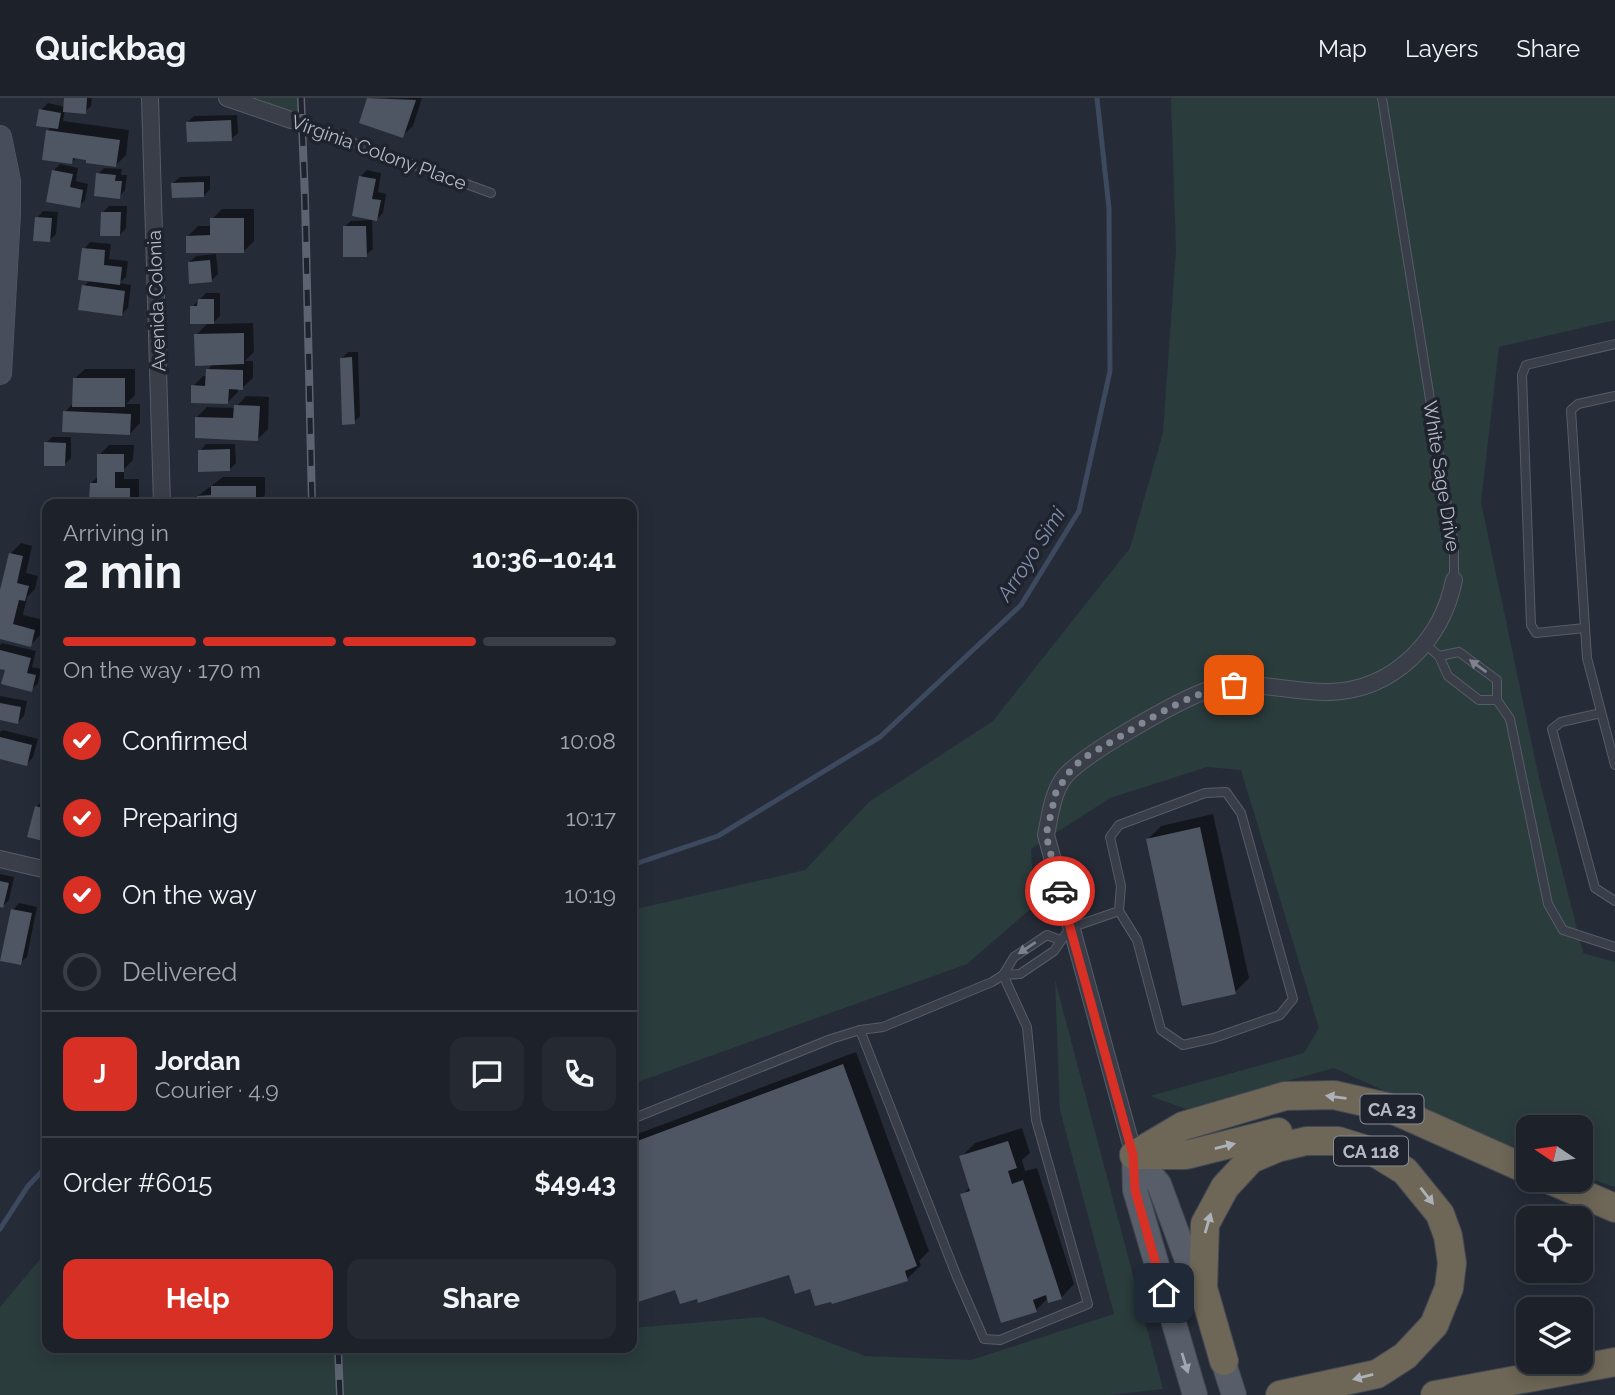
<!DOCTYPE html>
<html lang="en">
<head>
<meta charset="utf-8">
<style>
	body { margin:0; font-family:Raleway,sans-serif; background:#252932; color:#f1f3f6; height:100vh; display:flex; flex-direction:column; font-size:26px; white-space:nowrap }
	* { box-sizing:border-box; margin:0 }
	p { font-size:23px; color:#a0a3a8 }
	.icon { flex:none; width:38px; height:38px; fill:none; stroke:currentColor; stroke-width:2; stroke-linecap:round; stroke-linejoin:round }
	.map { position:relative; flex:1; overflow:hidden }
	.details { position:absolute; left:42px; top:401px; width:595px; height:854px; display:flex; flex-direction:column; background:#1c212a; border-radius:14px; box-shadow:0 4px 18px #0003,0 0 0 2px #3a3e47 }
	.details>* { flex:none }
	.needle { width:46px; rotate:283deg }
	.fabs { position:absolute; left:1516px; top:1017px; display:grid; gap:14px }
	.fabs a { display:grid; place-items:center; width:77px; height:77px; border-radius:14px; background:#1c212a; box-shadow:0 4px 18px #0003,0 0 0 2px #3a3e47; font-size:35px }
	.pin { position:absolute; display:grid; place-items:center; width:60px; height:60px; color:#fff; margin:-30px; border-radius:14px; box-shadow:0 4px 10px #0006 }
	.courier { position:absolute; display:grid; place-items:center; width:70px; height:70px; margin:-35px; border:5px solid #d93025; border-radius:50%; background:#fff; color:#222; box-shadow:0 2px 9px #0007 }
	.headline em { font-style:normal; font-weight:700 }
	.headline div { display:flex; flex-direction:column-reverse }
	.headline { display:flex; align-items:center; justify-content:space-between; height:119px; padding:0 21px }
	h1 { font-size:46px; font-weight:700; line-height:52px }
	.bar { display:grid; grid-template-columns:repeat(4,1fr); gap:10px 7px; align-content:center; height:84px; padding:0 21px }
	.bar i { height:9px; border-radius:5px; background:#3a3e47 }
	.bar .selected { background:#d93025 }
	.bar p { grid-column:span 4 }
	.line { display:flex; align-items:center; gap:18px; padding:0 21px; border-top:2px solid #3a3e47 }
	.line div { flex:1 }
	.round { display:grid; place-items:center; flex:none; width:74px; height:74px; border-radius:14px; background:#252932 }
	ol { padding:0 21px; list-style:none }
	li { display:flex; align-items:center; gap:21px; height:77px }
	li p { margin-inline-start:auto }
	li .icon { padding:7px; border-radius:50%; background:#d93025; color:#fff; stroke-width:4 }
	li:last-child { color:#a0a3a8 }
	li i { width:38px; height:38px; border:4px solid #3a3e47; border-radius:50% }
	.button { display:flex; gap:14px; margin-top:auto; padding:14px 21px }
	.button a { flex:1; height:80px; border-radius:14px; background:#d93025; color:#fff; font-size:28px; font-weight:700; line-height:80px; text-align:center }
	.button a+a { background:#252932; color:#f1f3f6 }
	header { display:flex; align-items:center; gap:42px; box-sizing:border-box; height:98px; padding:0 35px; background:#1c212a; border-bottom:2px solid #3a3e47 }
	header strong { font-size:33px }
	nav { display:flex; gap:38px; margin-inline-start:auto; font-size:24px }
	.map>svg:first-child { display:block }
</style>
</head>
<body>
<header>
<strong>Quickbag</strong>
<nav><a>Map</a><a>Layers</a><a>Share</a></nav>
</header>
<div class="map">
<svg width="1615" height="1297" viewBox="0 0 1615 1297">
	<rect width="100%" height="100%" fill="#252c38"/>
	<g fill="#2b3c3d">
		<polygon points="227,0 301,0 302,26"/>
		<polygon points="1171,0 1615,0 1615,222 1499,249 1481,404 1539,680 1583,855 1615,864 1615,1089 1580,1077 1580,1029 1528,1029 1528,1058 1334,970 1186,1011 1150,998 1304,955 1319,930 1241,672 1207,669 1110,700 1031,751 1034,808 967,866 632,986 632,812 805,772 869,704 993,623 1130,450 1163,335 1176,152"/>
		<polygon points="1055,882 1163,1291 1110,1297 0,1297 0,1209 47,1153 47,1250 632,1250 632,1230 762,1219 865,1258 971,1262 1114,1216 1060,1012"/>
	</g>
	<g fill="#0007">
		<polygon points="66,0 92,0 91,8 85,14 65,12 63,23 129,32 126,57 116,67 77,59 72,64 47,33 51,29 41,12 48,5 65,9"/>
		<polygon points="369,0 422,0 413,28 402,38 361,24"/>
		<polygon points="237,17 238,35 231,41 188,24 194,18"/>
		<polygon points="60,66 78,70 76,83 88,86 85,102 79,108 53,73"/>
		<polygon points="104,70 122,71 121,77 127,77 125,92 119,99 98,76"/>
		<polygon points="367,72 381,75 378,94 386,96 383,115 377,121 361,78"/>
		<polygon points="210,78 210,91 204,98 173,85 180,79"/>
		<polygon points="109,108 127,108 126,130 120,137 102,115"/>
		<polygon points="222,111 254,111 254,143 244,153 188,138 198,128 212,128 212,121"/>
		<polygon points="43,113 58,114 56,136 50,142 37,120"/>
		<polygon points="372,122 373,151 366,157 344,129 351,123"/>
		<polygon points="90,144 111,146 109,161 128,163 126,179 119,185 131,187 128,210 121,217 84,188 90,182 84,151"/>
		<polygon points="216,156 218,176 211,183 189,164 196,158"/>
		<polygon points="206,195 220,195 220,218 212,226 253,225 254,254 245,263 253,263 253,280 242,290 238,290 238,294 228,304 193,288 203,278 207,278 207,272 214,265 196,237 208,225 192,209"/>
		<polygon points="348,254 358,254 360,318 354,324 341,261"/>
		<polygon points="85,271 135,271 135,297 126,306 140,306 140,325 130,336 65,314 74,304 74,281"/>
		<polygon points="246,298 269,299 268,331 258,341 197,319 207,309 235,310"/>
		<polygon points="52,339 71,339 71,360 65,366 46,345"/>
		<polygon points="206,346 235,346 236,365 229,372 200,353"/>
		<polygon points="109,347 134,347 133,362 124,371 124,381 139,381 139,402 135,406 87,406 91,399 91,385 99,378 99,357"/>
		<polygon points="223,379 265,379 265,397 256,406 198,406 198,398"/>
		<polygon points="21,445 32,448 26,475 38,478 35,491 27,499 23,517 44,522 40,537 30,547 0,540 0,500 10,456"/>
		<polygon points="2,545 36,553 32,569 41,571 38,585 31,592 7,571 0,569 0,547"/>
		<polygon points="0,598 27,603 24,618 18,624 0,620"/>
		<polygon points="3,632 38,641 33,659 27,666 0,659 0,634"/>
		<polygon points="43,703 47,704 47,742 29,738 36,709"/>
		<polygon points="1213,716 1249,880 1235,894 1148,741 1161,728"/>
		<polygon points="0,776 14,779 9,802 3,808 0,808"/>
		<polygon points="19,805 37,809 27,859 20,865 13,812"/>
		<polygon points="856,954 929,1153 919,1163 921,1167 907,1181 811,1189 790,1174 698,1199 677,1190 632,1204 632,1038"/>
		<polygon points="1022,1030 1030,1055 1022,1062 1025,1073 1037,1070 1074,1186 1061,1200 1048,1200 1036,1212 962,1097 971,1088 961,1059 975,1045"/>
	</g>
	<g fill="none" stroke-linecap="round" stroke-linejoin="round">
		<g stroke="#3d495f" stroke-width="5">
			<polyline points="632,767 718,738 880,639 1021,507 1079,413 1110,273 1109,110 1097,0"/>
			<polyline points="0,1131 28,1088 47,1068"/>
		</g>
	</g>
	<g fill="#4e5663">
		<polygon points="64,0 87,0 86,16 63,14"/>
		<polygon points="367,0 416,2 403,40 359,25"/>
		<polygon points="39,11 61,15 58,31 36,28"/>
		<polygon points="231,22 232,43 187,44 186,24"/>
		<polygon points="46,32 120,42 116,69 86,65 86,62 73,60 72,66 42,62"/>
		<polygon points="52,72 73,76 70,89 83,92 80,110 46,104"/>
		<polygon points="96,75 116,77 115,83 122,83 120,101 94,98"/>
		<polygon points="359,78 376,81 372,101 381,102 377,123 352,118"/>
		<polygon points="204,84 204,99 172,100 171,85"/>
		<polygon points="101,114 121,114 120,138 100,138"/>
		<polygon points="35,119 52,120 50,144 33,143"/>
		<polygon points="210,120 244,120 244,155 186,155 186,138 210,137"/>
		<polygon points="343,128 366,128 367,159 343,159"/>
		<polygon points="82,150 105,152 104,167 122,169 120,187 78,182"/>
		<polygon points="210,162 212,184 189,186 188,164"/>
		<polygon points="82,187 125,193 122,218 78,212"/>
		<polygon points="198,201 214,201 214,226 190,226 190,208 197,208"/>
		<polygon points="244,235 244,266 195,268 194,236"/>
		<polygon points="352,259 355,326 342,327 340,260"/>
		<polygon points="206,271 243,272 243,292 229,291 228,306 191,305 191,287 205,288"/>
		<polygon points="73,280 125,280 125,309 72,309"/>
		<polygon points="234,307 260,308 258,343 195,340 195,319 233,320"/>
		<polygon points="63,313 131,316 130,337 62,334"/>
		<polygon points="44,344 66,345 65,368 44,368"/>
		<polygon points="230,351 230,373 198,374 198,352"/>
		<polygon points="97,356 124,356 124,374 115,374 115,390 130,390 130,406 85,406 85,402 89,402 90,385 97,385"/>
		<polygon points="211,388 256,388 256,406 197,406 197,398 211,397"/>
		<polygon points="9,455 23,458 17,485 29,488 25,503 19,502 13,526 35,532 31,549 0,541 0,492"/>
		<polygon points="0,552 31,560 27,575 36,577 32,594 1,586 5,572 0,571"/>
		<polygon points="0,605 21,609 18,626 0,622"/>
		<polygon points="0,639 32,647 27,668 0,661"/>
		<polygon points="35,708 47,711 47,744 27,739"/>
		<polygon points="1200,729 1236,896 1182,908 1146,741"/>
		<polygon points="0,783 9,785 3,810 0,809"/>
		<polygon points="11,811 32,815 21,867 0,863"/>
		<polygon points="843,966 917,1168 905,1173 908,1183 832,1206 831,1204 815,1208 810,1191 795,1196 789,1177 698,1205 697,1201 680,1206 675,1192 632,1206 632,1045"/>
		<polygon points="1008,1043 1017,1070 1008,1073 1012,1086 1023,1082 1062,1201 1048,1205 1046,1197 1033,1202 1037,1214 1001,1225 960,1096 970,1093 959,1058"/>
	</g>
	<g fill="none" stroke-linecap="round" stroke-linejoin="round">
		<defs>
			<g id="lane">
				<polyline points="1382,0 1451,433 1454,443 1454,482"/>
				<polyline points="291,22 491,95"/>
				<polyline points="1615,298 1578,306 1571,312 1587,560 1615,667"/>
				<polyline points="1585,530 1536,535 1531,527 1522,277 1526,267 1615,246"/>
				<polyline points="1425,546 1439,558 1448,578 1479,602 1497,602"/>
				<polyline points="1439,558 1459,554 1497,582 1497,602 1510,621 1548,806 1563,832 1615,849"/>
				<polyline points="1601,615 1561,624 1552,631 1595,790 1615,803"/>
				<polyline points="1003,877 1020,876 1054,853 1070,830 1119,813 1121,788 1110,739 1119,727 1205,695 1226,694 1241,715 1293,901 1280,917 1214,940 1183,947 1161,932 1137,842 1119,813"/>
				<polyline points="860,932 957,1179 984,1241 1000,1242 1088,1206 1036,1022 1027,929 1003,877"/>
				<polyline points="632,1021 831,941 860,932 883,929 992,884 1003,877 1014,859 1047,837 1060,842"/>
			</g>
			<g id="street">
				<polyline points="150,0 162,406"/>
				<polyline points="227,0 291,22"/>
				<polyline points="0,761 47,772"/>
				<path d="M1134,1057L1046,737C1050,718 1052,697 1063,681C1079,658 1179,602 1208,592C1216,589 1225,587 1234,587C1266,585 1298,595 1330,594C1394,592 1442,542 1454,482"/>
			</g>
			<polyline id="secondary" points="0,39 9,83 9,115 0,275"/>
			<g id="primary">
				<polyline points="1134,1057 1159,1086 1201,1200"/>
				<polyline points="1134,1057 1135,1092 1195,1297"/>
				<polyline points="1217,1244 1234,1297"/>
			</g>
			<g id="highway">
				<polyline points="1134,1057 1183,1028 1285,998 1334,997 1387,1009 1528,1072"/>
				<polyline points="1134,1057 1186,1057 1278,1034"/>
				<polyline points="1550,1082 1615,1110"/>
				<polyline points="1224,1263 1203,1190 1205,1126 1225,1089 1251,1061 1277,1050 1306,1043 1338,1043 1374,1054 1405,1073 1440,1116 1448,1138 1452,1165 1449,1190 1434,1227 1405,1258 1377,1276 1280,1297"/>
				<polyline points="1435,1297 1615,1264"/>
			</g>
		</defs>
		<use href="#lane" stroke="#575c67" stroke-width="10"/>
		<use href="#street" stroke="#575c67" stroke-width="18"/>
		<use href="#secondary" stroke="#575c67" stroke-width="24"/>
		<use href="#primary" stroke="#424752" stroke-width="26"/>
		<use href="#highway" stroke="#444954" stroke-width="30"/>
		<use href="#lane" stroke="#393e49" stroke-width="8"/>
		<use href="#street" stroke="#393e49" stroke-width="16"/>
		<use href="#secondary" stroke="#474d5b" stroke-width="23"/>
		<use href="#primary" stroke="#575d69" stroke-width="24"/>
		<use href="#highway" stroke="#6e6757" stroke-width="28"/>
		<defs>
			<g id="rail">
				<polyline points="301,0 305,100 312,406"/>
				<polyline points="338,1250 340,1297"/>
			</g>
		</defs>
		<use href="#rail" stroke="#5d6471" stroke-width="8"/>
		<use href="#rail" stroke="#1e232e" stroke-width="5" stroke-dasharray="16" stroke-linecap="butt"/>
	</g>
	<defs><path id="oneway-solid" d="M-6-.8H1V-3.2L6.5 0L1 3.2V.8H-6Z" transform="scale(1.75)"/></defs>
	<g fill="#7d828d">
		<use href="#oneway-solid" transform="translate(1478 568) rotate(-144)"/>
		<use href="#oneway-solid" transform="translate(1027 850) rotate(146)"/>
	</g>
	<g fill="#adb1b9">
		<use href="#oneway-solid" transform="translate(1336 999) rotate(-173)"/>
		<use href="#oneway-solid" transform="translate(1225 1048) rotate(-14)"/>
		<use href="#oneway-solid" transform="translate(1427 1098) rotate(52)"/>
		<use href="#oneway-solid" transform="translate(1208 1125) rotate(-74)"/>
		<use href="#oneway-solid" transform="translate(1363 1279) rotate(166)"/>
	</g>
	<use fill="#a1a7b2" href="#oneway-solid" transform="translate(1185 1265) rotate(73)"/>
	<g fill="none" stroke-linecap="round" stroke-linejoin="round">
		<path stroke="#828893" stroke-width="7" stroke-dasharray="0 12.6" d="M1060,793L1046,737L1056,694L1072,670L1085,659C1127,636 1188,592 1234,587"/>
		<polyline stroke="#d93025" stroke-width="9" points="1060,793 1133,1057 1135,1092 1164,1195"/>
	</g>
	<g text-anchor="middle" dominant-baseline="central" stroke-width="7" stroke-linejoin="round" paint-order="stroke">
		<g fill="#1e232e" stroke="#878c97" stroke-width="2">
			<rect x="1360.5" y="996.5" width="63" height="29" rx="5"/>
			<rect x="1334" y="1038.5" width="74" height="29" rx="5"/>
		</g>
		<g font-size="18" font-weight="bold" fill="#b4b9c4">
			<text x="1392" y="1011">CA 23</text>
			<text x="1371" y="1053">CA 118</text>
		</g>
		<g font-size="19" fill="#b4b9c4" stroke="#1e232e">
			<text transform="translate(379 54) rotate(20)">Virginia Colony Place</text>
			<text transform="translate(156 203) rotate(-92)">Avenida Colonia</text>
			<text transform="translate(1442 378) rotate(81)">White Sage Drive</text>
		</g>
		<g font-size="21" font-style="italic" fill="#7f8ea9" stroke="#1e232e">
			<text transform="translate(1031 456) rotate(-57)">Arroyo Simi</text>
		</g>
	</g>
</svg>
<div class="fabs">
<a><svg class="needle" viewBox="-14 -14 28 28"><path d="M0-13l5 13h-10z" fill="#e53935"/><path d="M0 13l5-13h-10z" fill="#a0a3a8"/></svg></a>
<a><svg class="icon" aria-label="locate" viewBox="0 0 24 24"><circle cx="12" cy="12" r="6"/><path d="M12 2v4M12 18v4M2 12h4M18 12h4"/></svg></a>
<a><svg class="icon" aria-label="layers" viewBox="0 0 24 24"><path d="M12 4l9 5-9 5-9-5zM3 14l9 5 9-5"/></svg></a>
</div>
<div class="pin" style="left:1234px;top:587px;background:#ea580c"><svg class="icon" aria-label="bag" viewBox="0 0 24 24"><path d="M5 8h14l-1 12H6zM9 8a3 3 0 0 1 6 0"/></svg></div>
<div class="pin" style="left:1164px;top:1195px;background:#1f2937"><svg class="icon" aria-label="home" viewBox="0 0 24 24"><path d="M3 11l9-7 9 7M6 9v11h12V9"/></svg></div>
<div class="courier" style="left:1060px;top:793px"><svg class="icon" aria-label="car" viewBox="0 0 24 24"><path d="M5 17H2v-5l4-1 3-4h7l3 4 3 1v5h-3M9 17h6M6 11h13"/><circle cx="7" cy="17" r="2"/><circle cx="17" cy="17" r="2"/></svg></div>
<section class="details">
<div class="headline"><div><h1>2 min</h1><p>Arriving in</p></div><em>10:36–10:41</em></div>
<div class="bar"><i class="selected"></i><i class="selected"></i><i class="selected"></i><i></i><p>On the way · 170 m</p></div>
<ol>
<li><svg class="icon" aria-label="check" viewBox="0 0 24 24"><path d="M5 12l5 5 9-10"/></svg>Confirmed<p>10:08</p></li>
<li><svg class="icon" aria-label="check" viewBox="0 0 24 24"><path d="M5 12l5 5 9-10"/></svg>Preparing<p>10:17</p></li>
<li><svg class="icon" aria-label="check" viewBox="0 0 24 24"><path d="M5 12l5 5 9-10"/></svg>On the way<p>10:19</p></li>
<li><i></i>Delivered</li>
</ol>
<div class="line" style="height:126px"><b class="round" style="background:#d93025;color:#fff">J</b><div><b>Jordan</b><p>Courier · 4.9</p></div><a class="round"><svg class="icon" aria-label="chat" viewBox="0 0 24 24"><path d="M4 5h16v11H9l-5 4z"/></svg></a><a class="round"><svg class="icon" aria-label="phone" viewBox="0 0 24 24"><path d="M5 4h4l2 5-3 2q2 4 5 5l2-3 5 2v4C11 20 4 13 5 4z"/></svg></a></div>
<div class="line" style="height:91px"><div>Order #6015</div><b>$49.43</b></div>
<div class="button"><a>Help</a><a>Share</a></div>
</section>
</div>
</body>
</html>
